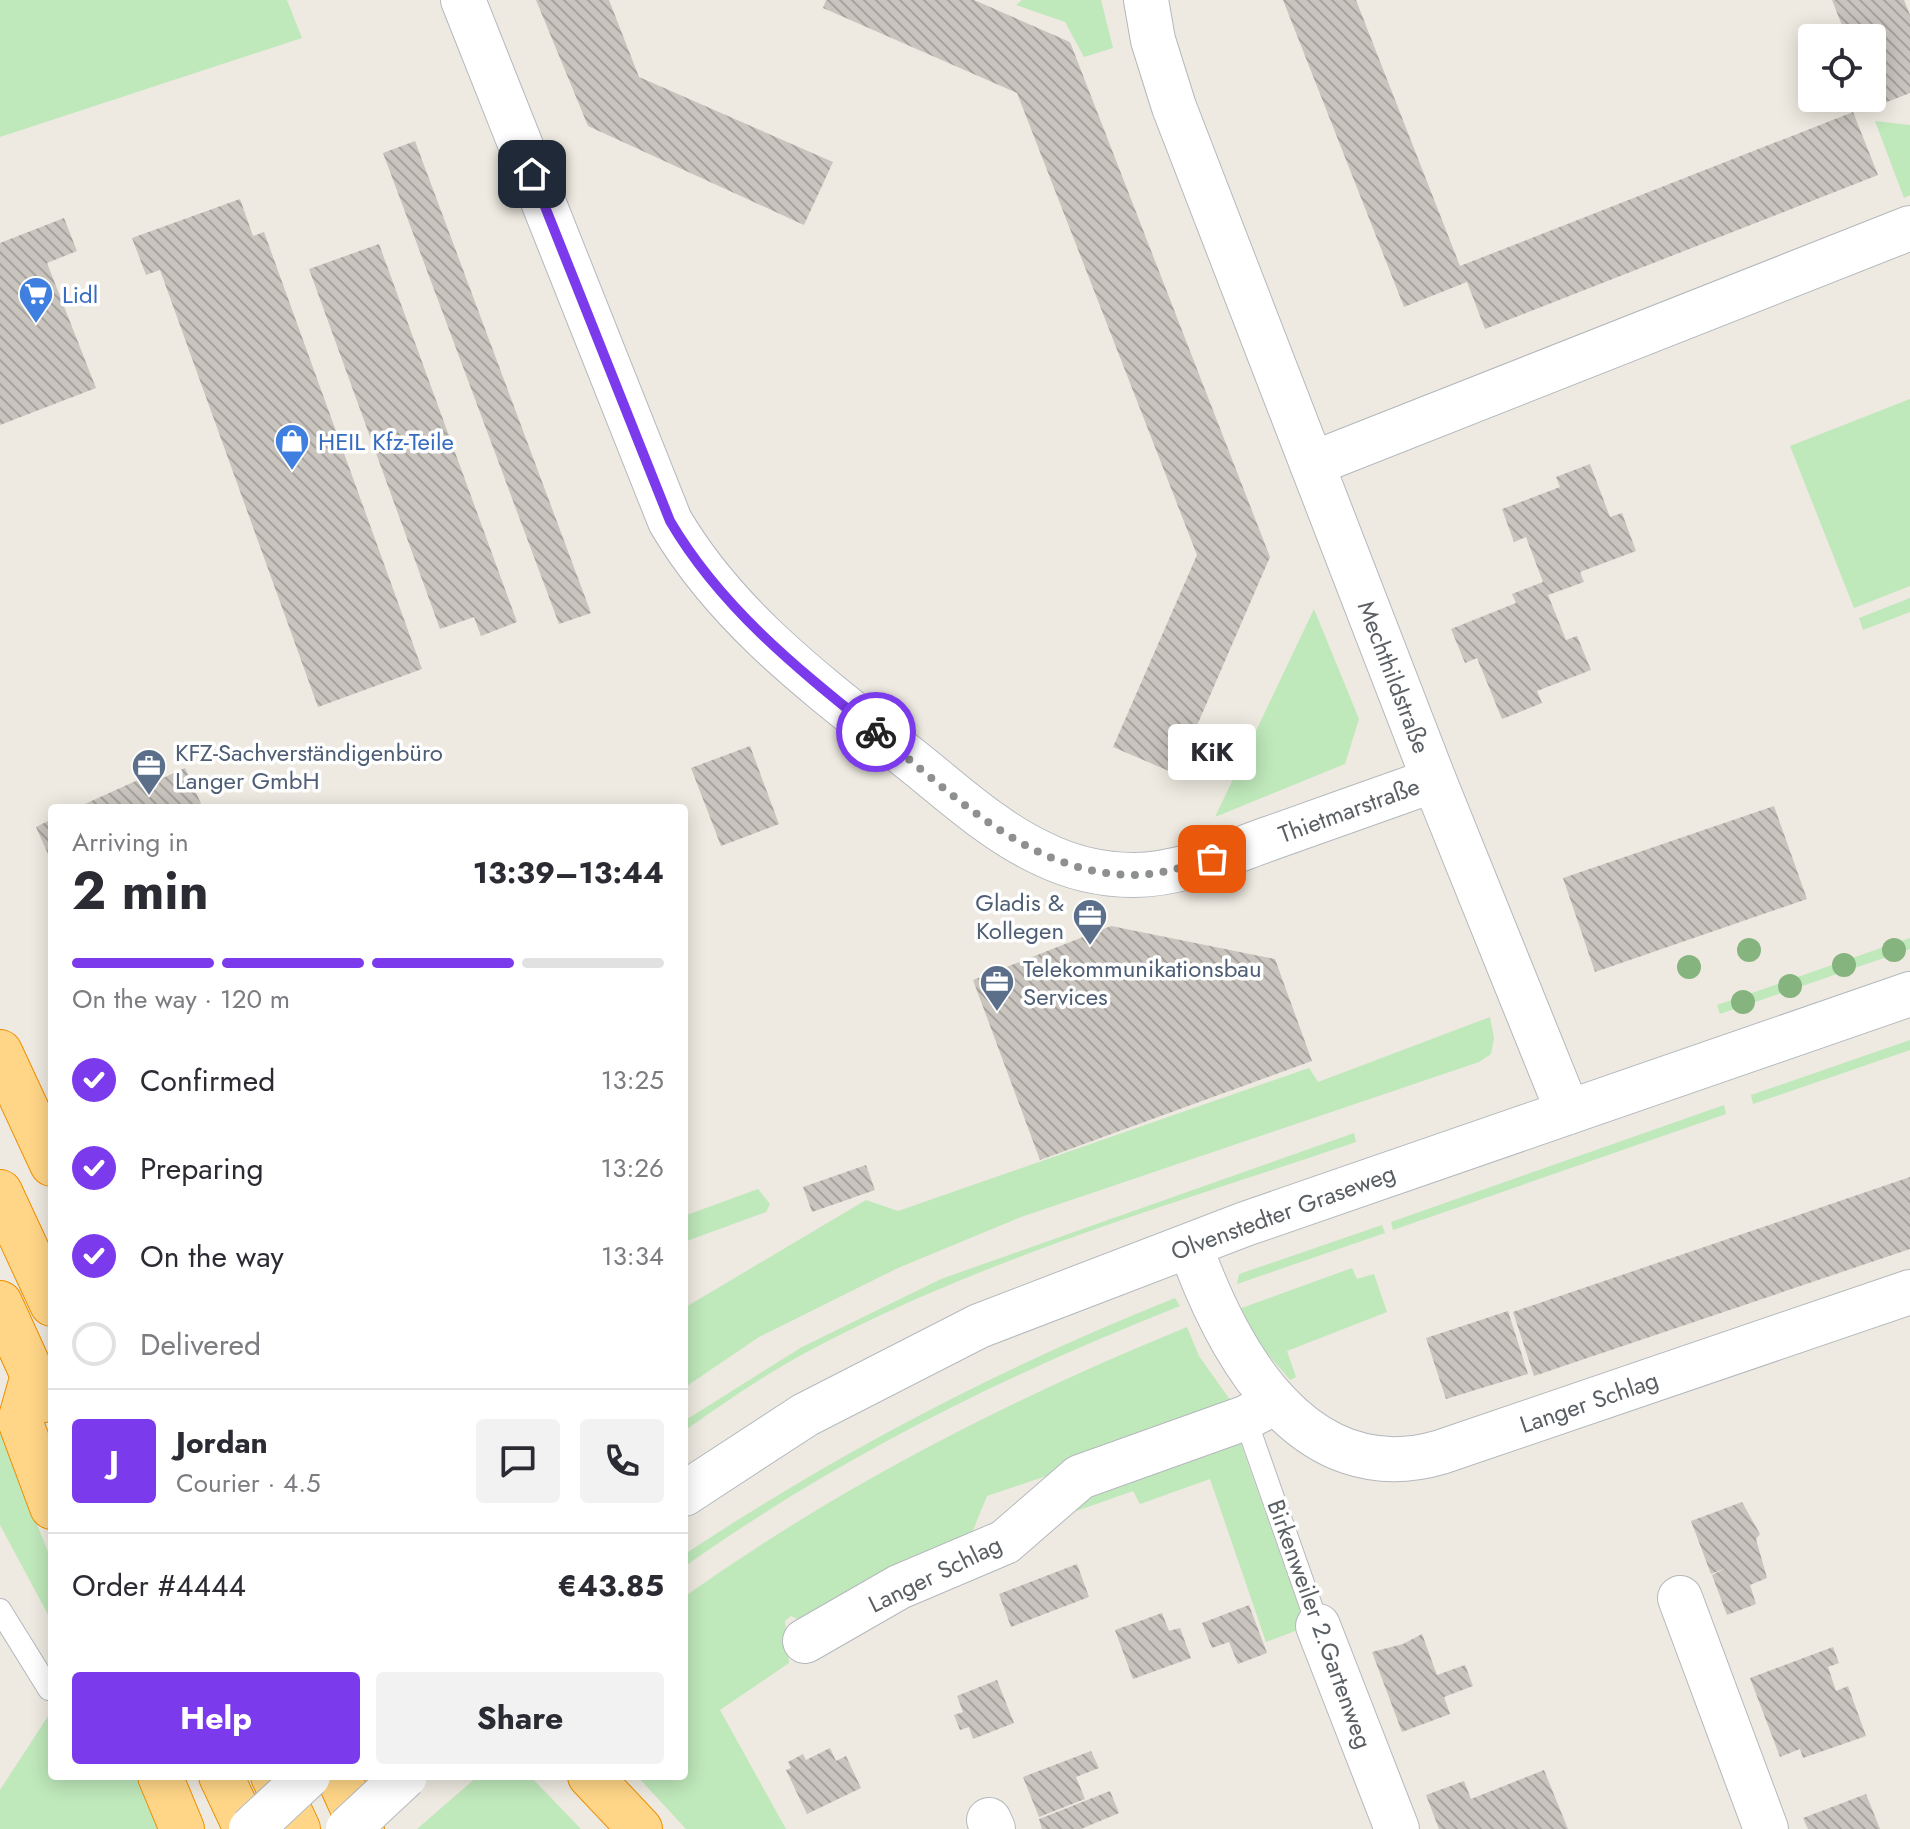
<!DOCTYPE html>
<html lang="en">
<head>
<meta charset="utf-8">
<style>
	body { margin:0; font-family:Jost,sans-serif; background:#f2f2f3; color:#2b2b33; height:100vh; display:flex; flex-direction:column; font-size:30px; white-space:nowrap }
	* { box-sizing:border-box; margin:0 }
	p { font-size:26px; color:#7c7c81 }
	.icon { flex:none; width:44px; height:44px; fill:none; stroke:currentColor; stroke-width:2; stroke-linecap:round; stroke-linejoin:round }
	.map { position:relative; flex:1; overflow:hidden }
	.details { position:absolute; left:48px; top:804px; width:640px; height:976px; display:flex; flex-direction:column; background:#fff; border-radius:8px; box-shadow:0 4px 20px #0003 }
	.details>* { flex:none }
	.fabs { position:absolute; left:1798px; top:24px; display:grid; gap:16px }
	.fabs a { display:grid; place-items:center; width:88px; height:88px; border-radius:8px; background:#fff; box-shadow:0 4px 20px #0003; font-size:40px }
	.pin { position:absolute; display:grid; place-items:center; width:68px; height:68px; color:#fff; margin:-34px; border-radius:16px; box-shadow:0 4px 12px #0006 }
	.courier { position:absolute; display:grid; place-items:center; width:80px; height:80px; margin:-40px; border:6px solid #7c3aed; border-radius:50%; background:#fff; color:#222; box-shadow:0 2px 10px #0007 }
	.bubble { position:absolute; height:56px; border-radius:8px; background:#fff; box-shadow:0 4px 20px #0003; font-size:26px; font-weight:700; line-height:56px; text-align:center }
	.summary em { font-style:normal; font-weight:700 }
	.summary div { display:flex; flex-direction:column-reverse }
	.summary { display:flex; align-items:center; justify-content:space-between; height:136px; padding:0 24px }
	h1 { font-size:52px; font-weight:700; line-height:60px }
	.bar { display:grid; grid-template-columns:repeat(4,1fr); gap:12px 8px; align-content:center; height:96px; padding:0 24px }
	.bar i { height:10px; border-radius:6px; background:#e1e1e2 }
	.bar .current { background:#7c3aed }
	.bar p { grid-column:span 4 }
	.line { display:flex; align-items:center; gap:20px; padding:0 24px; border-top:2px solid #e1e1e2 }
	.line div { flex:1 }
	.round { display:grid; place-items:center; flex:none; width:84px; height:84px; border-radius:8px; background:#f2f2f3 }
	ol { padding:0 24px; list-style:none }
	li { display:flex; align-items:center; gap:24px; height:88px }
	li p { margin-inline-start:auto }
	li .icon { padding:8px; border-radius:50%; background:#7c3aed; color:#fff; stroke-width:4 }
	li:last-child { color:#7c7c81 }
	li i { width:44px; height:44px; border:4px solid #e1e1e2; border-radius:50% }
	.cta { display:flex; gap:16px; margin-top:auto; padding:16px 24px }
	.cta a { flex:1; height:92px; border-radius:8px; background:#7c3aed; color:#fff; font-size:32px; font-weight:700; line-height:92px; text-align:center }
	.cta a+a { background:#f2f2f3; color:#2b2b33 }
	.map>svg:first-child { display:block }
</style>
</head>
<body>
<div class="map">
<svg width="1910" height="1829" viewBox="0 0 1910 1829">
	<defs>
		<pattern id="building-back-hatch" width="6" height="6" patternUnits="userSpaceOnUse" patternTransform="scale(2)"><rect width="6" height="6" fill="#c9c5be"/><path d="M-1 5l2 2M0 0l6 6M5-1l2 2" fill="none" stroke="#a6a39e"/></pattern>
	</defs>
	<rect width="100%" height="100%" fill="#eeeae1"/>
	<g fill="#bfe8bb">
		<polygon points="0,0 287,0 302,38 0,137"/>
		<polygon points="1022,0 1101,0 1113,48 1084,57 1065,22 1016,5"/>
		<polygon points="1875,121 1910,125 1910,195 1904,198"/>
		<polygon points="1910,399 1910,586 1854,608 1790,446"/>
		<polygon points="1910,598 1910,612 1863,630 1859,618"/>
		<polygon points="1314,609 1359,719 1345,764 1215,817"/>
		<polygon points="1910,938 1910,949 1720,1014 1717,1005"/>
		<polygon points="1490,1017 1494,1038 1491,1054 1479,1062 1021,1217 898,1268 759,1337 684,1388 684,1308 866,1200 898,1211 1309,1068 1318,1082"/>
		<polygon points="1910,1040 1910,1050 1753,1104 1751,1095"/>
		<polygon points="1724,1105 1726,1114 1393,1230 1391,1222"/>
		<path d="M1354,1133L1356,1142C1171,1205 980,1259 807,1352C764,1375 724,1403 684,1431V1421L802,1347L941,1279Z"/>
		<polygon points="758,1189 770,1204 766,1212 684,1242 684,1216"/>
		<polygon points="1382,1225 1385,1233 1237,1284 1239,1274"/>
		<polygon points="1352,1268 1357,1279 1374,1274 1387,1312 1287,1351 1296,1377 1290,1380 1237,1318 1236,1310"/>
		<path d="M1175,1298L1180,1306C1005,1375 837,1458 684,1567V1555L691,1550C845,1449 1004,1366 1175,1298Z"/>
		<path d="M1187,1327L1199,1356L1238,1411L987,1496L967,1545L809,1624L791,1616L785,1621L789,1663L720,1710L786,1829H686L637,1776H684V1597C840,1486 1010,1399 1187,1327Z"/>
		<polygon points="0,1431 52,1562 52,1622 0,1525"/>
		<polygon points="1237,1433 1306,1627 1266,1642 1210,1479 1140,1504 1133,1491 1068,1514 1082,1489"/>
		<polygon points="52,1710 52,1776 137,1776 158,1829 0,1829 0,1790"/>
		<polygon points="478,1776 530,1776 581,1829 417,1829"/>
	</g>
	<g fill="url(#building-back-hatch)">
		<polygon points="536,0 609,0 639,77 833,162 804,225 588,126"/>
		<polygon points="826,0 974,0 1070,42 1270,557 1176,774 1113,747 1197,555 1017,93 823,8"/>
		<polygon points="1283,0 1356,0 1460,266 1853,112 1878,175 1485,329 1467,282 1404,307"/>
		<polygon points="1832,0 1904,0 1910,15 1910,93 1874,107 1871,98 1872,38 1847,38"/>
		<polygon points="415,141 591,613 559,624 383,153"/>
		<polygon points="240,199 253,236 264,232 422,669 318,707 160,270 146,275 132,238"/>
		<polygon points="64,218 77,251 47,263 96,388 0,425 0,243"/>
		<polygon points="379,244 517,622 481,636 474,617 440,629 309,269"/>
		<polygon points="1590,464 1610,517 1622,513 1636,551 1580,572 1584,582 1548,595 1566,640 1577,636 1591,670 1537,691 1542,703 1502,719 1477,658 1465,663 1451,629 1516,603 1512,594 1543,582 1526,537 1514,542 1502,509 1560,487 1556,477"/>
		<polygon points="750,746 779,824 721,846 691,768"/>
		<polygon points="185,768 203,808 76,808 140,779 143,787"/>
		<polygon points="1774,806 1807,899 1595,972 1563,878"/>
		<polygon points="52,819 52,863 36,827"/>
		<polygon points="1111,926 1275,959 1312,1061 1040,1160 973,980"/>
		<polygon points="866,1165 875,1190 812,1212 803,1187"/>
		<polygon points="1910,1177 1910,1249 1534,1376 1513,1312"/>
		<polygon points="1508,1311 1528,1374 1446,1399 1426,1338"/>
		<polygon points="1742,1502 1760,1534 1756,1539 1767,1578 1750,1585 1756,1604 1727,1615 1712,1575 1726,1568 1711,1574 1691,1521"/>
		<polygon points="1077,1564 1089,1597 1011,1627 999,1594"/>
		<polygon points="1249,1605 1267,1653 1238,1664 1229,1642 1212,1648 1202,1623"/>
		<polygon points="1162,1613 1169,1631 1180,1628 1191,1658 1133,1679 1115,1630"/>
		<polygon points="1422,1634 1437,1675 1465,1665 1473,1686 1444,1697 1450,1714 1402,1732 1372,1652 1403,1644"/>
		<polygon points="1833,1647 1839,1663 1828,1667 1836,1691 1848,1686 1866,1736 1803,1758 1800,1749 1780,1757 1750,1678"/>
		<polygon points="997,1680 1014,1723 973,1739 969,1727 960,1730 954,1715 963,1712 957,1696"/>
		<polygon points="830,1748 836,1761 846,1756 861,1788 807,1814 786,1770 791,1768 788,1762 803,1754 806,1760"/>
		<polygon points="1091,1751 1099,1768 1076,1777 1085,1799 1039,1817 1023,1777"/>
		<polygon points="1544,1770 1568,1829 1439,1829 1426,1795 1464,1781 1471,1799"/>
		<polygon points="1110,1791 1119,1813 1081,1829 1042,1829 1039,1819"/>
		<polygon points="1866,1794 1880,1829 1808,1829 1803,1818"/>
	</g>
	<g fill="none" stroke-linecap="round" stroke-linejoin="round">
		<defs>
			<g id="lane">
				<polyline points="1245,1418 1318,1626"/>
				<polyline points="0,1610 49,1689"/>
			</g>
			<g id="street">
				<path d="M463,0L670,521C728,620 820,687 909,758C951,791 992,830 1041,853C1069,867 1102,875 1134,875C1180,875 1226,854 1268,839C1323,819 1379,800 1434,780"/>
				<polyline points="1146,0 1153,40 1174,107 1434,780 1568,1112"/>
				<polyline points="1312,464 1910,228"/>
				<path d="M1190,1246C1228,1352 1304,1493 1441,1452L1910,1292"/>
				<polyline points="1680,1598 1766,1829"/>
				<polyline points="1318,1626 1397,1829"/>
				<polyline points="805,1641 899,1587 1005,1542 1080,1477 1245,1418 1276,1402"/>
				<polyline points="989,1820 993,1829"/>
			</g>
			<polyline id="secondary" points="684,1494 805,1415 979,1326 1245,1224 1910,994"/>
			<g id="highway">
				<polyline points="0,1052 52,1164"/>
				<polyline points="0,1192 52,1304"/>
				<polyline points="0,1303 44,1400"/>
				<polyline points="33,1375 20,1421 52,1507"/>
				<polyline points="160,1776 182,1829"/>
				<polyline points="221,1776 246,1829"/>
				<polyline points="273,1776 298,1829"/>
				<polyline points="338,1776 362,1829"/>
				<polyline points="590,1776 640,1829"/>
			</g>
		</defs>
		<use href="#lane" stroke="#b4b8bd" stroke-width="24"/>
		<use href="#street" stroke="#b4b8bd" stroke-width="46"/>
		<use href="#secondary" stroke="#b5babf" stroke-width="46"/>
		<use href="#highway" stroke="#ef8f00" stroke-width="46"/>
		<use href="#lane" stroke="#fff" stroke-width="22"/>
		<use href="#street" stroke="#fff" stroke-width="44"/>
		<use href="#secondary" stroke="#fff" stroke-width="44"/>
		<use href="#highway" stroke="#ffd687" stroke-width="44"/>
		<defs>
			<g id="secondary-bridge">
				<polyline points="251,1829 308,1776"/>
				<polyline points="348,1829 405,1776"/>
			</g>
		</defs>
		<use href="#secondary-bridge" stroke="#b5babf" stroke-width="46" stroke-linecap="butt"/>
		<use href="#secondary-bridge" stroke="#fff" stroke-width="44"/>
	</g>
	<g fill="#86b47f">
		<circle cx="1749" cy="950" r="12"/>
		<circle cx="1894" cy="950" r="12"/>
		<circle cx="1844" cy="965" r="12"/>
		<circle cx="1689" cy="967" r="12"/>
		<circle cx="1790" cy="986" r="12"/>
		<circle cx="1743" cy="1002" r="12"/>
	</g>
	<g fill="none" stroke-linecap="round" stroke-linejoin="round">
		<path stroke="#8e9090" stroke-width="8" stroke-dasharray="0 14.4" d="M876,732C952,793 1030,875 1134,875C1160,875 1187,866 1212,859"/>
		<path stroke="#7c3aed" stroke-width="10" d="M532,174L670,521C721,608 798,669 876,732"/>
	</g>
	<defs>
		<symbol id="supermarket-pin" viewBox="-11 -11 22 30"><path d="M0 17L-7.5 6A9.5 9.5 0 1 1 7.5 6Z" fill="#3f7fe0" stroke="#fff"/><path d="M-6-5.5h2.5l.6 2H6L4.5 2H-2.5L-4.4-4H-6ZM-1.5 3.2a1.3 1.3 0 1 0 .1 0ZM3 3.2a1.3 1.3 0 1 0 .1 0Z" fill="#fff"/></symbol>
		<symbol id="shop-pin" viewBox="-11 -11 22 30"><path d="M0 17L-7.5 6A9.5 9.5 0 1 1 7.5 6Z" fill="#3f7fe0" stroke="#fff"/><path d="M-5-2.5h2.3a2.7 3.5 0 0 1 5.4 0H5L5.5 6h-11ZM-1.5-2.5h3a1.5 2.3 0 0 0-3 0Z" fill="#fff"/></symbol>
		<symbol id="office-pin" viewBox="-11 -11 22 30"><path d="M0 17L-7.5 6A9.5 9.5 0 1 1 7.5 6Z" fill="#5c6f8a" stroke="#fff"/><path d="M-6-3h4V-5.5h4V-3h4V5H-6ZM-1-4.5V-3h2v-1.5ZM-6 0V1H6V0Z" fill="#fff"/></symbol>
	</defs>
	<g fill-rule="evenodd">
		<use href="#supermarket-pin" x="16" y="274" width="40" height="54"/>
		<use href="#shop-pin" x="272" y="421" width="40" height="54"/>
		<use href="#office-pin" x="129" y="746" width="40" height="54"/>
		<use href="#office-pin" x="1070" y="896" width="40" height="54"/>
		<use href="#office-pin" x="977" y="962" width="40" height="54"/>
	</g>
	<g text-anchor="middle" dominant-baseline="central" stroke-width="7" stroke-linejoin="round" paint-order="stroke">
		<g font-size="24" fill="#366cbe" stroke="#fff" text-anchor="start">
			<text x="62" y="294">Lidl</text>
			<text x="318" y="441">HEIL Kfz-Teile</text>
		</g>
		<g font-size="24" fill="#5a5f64" stroke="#fff">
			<text transform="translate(1394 677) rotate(69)">Mechthildstraße</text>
			<text transform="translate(1349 810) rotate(-20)">Thietmarstraße</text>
			<text transform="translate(1283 1212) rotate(-20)">Olvenstedter Graseweg</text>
			<text transform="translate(1589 1402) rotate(-19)">Langer Schlag</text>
			<text transform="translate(935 1574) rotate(-26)">Langer Schlag</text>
			<text transform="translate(1320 1624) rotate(70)">Birkenweiler 2.Gartenweg</text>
		</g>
		<g font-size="24" fill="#4e5e75" stroke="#fff" text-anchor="start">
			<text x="175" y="752">KFZ-Sachverständigenbüro<tspan x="175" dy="28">Langer GmbH</tspan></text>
			<text x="1064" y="902" text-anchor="end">Gladis &amp;<tspan x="1064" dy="28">Kollegen</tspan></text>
			<text x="1023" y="968">Telekommunikationsbau<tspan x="1023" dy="28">Services</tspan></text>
		</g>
	</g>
</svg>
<div class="fabs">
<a><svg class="icon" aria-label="locate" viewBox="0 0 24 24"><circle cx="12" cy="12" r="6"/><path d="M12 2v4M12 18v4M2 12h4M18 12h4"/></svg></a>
</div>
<div class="pin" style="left:1212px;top:859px;background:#ea580c"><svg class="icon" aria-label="bag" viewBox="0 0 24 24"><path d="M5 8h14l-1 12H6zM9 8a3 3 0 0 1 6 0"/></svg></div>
<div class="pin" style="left:532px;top:174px;background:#1f2937"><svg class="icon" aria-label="home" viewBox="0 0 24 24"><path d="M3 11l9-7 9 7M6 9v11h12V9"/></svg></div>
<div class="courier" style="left:876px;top:732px"><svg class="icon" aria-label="bike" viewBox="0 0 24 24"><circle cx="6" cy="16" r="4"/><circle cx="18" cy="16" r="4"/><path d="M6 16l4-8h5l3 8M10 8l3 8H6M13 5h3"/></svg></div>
<div class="bubble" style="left:1168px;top:724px;width:88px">KiK</div>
<section class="details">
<div class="summary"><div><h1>2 min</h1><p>Arriving in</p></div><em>13:39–13:44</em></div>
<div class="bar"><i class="current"></i><i class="current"></i><i class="current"></i><i></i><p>On the way · 120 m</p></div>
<ol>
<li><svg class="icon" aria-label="check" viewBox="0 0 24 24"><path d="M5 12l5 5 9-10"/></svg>Confirmed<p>13:25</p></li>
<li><svg class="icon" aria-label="check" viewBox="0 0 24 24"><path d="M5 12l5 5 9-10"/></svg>Preparing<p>13:26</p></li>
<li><svg class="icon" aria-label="check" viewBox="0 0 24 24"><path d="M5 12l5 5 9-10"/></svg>On the way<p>13:34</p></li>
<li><i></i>Delivered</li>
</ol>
<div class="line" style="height:144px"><b class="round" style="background:#7c3aed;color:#fff">J</b><div><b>Jordan</b><p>Courier · 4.5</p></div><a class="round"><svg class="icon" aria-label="chat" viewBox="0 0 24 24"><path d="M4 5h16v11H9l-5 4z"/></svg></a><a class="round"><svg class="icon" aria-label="phone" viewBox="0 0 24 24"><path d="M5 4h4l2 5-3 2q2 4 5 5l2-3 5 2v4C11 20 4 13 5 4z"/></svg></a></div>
<div class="line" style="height:104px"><div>Order #4444</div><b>€43.85</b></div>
<div class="cta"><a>Help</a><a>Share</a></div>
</section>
</div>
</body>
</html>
